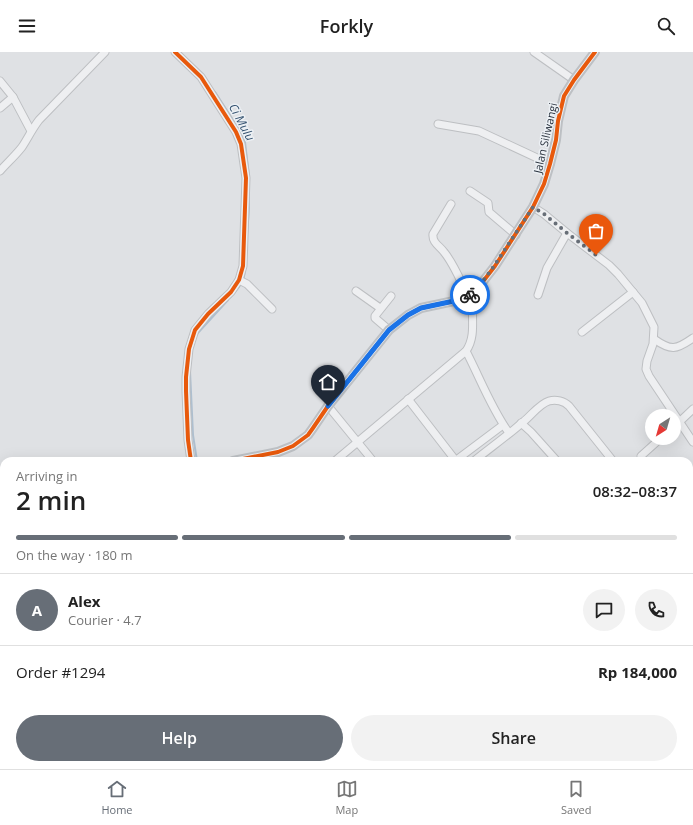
<!DOCTYPE html>
<html lang="en">
<head>
<meta charset="utf-8">
<style>
	body { margin:0; font-family:"Open Sans",sans-serif; background:#f2f2f2; color:#222; height:100vh; display:flex; flex-direction:column; font-size:15px; white-space:nowrap }
	* { box-sizing:border-box; margin:0 }
	p { font-size:13px; color:#767676 }
	.icon { flex:none; width:22px; height:22px; fill:none; stroke:currentColor; stroke-width:2; stroke-linecap:round; stroke-linejoin:round }
	.map { position:relative; flex:1; overflow:hidden }
	.side { position:absolute; left:0px; top:405px; width:693px; height:312px; display:flex; flex-direction:column; background:#fff; border-radius:12px 12px 0 0; box-shadow:0 4px 16px #0002 }
	.side>* { flex:none }
	.needle { width:26px; rotate:217deg }
	.buttons { position:absolute; left:645px; top:357px; display:grid; gap:8px }
	.buttons a { display:grid; place-items:center; width:36px; height:36px; border-radius:50%; background:#fff; box-shadow:0 4px 16px #0002; font-size:20px }
	.pin { position:absolute; display:grid; place-items:center; width:34px; height:34px; color:#fff; margin:-41px -17px; border-radius:50% 50% 50% 0; rotate:-45deg; box-shadow:0 0 4px #0007 }
	.pin .icon { rotate:45deg }
	.courier { position:absolute; display:grid; place-items:center; width:40px; height:40px; margin:-20px; border:3px solid #1a73e8; border-radius:50%; background:#fff; color:#222; box-shadow:0 1px 5px #0007 }
	.summary em { font-style:normal; font-weight:600 }
	.summary div { display:flex; flex-direction:column-reverse }
	.summary { display:flex; align-items:center; justify-content:space-between; height:68px; padding:0 16px }
	h1 { font-size:26px; font-weight:600; line-height:30px }
	.bar { display:grid; grid-template-columns:repeat(4,1fr); gap:6px 4px; align-content:center; height:48px; padding:0 16px }
	.bar i { height:5px; border-radius:3px; background:#e0e0e0 }
	.bar .on { background:#676e77 }
	.bar p { grid-column:span 4 }
	.line { display:flex; align-items:center; gap:10px; padding:0 16px; border-top:1px solid #e0e0e0 }
	.line div { flex:1 }
	.round { display:grid; place-items:center; flex:none; width:42px; height:42px; border-radius:21px; background:#f2f2f2 }
	.action { display:flex; gap:8px; margin-top:auto; padding:8px 16px }
	.action a { flex:1; height:46px; border-radius:24px; background:#676e77; color:#fff; font-size:16px; font-weight:600; line-height:46px; text-align:center }
	.action a+a { background:#f2f2f2; color:#222 }
	header { display:flex; justify-content:space-between; align-items:center; height:52px; padding:0 16px; background:#fff; font-size:18px; font-weight:600 }
	.menu { display:flex; justify-content:space-around; align-items:center; height:56px; border-top:1px solid #e0e0e0; background:#fff; font-size:11px; color:#767676 }
	.menu a { display:grid; justify-items:center; gap:2px }
	.menu .on { color:#676e77 }
	.map>svg:first-child { display:block }
</style>
</head>
<body>
<header><svg class="icon" aria-label="menu" viewBox="0 0 24 24"><path d="M4 6h16M4 12h16M4 18h16"/></svg>Forkly<svg class="icon" aria-label="search" viewBox="0 0 24 24"><circle cx="10" cy="10" r="6"/><path d="M15 15l6 6"/></svg></header>
<div class="map">
<svg width="693" height="717" viewBox="0 0 693 717">
	<rect width="100%" height="100%" fill="#dfe1e4"/>
	<g fill="none" stroke-linecap="round" stroke-linejoin="round">
		<g stroke="#aebfcf" stroke-width="2">
			<polyline points="215,40 235,71 245,90 249,125"/>
			<polyline points="247,183 249,156 249,132"/>
			<path d="M234,241C240,235 244,229 245,219"/>
			<polyline points="196,283 228,248"/>
			<polyline points="190,319 193,383 197,409"/>
			<polyline points="188,717 188,713"/>
		</g>
		<defs>
			<g id="street">
				<polyline points="175,0 201,25 236,80 241,92 246,126 243,214 239,228 231,240 208,262 195,278 189,297 186,325 186,339 188,388 191,409"/>
				<polyline points="534,0 574,28"/>
				<polyline points="0,29 13,45 31,79"/>
				<polyline points="0,56 13,45"/>
				<polyline points="438,72 479,79 550,112"/>
				<path d="M0,119C7,111 15,104 22,95C28,86 32,77 39,68L105,0"/>
				<polyline points="470,139 488,151 489,160 516,183"/>
				<path d="M451,152L433,182C432,191 440,194 444,200C454,212 461,230 468,244"/>
				<polyline points="533,155 544,162 567,181 609,213 618,222 642,251 654,275 653,292 647,309 646,317 649,324 693,390"/>
				<polyline points="239,228 247,232 272,257"/>
				<polyline points="356,239 380,256"/>
				<polyline points="538,243 547,216 567,181"/>
				<polyline points="389,278 375,266 375,264 391,244"/>
				<polyline points="582,280 633,240"/>
				<path d="M654,287C671,299 676,298 693,286"/>
				<path d="M466,299C480,326 491,356 509,381"/>
				<polyline points="408,347 456,409"/>
				<polyline points="328,354 373,409"/>
				<polyline points="521,371 531,380 557,409"/>
				<polyline points="674,375 693,357"/>
				<polyline points="269,402 275,409"/>
				<polyline points="641,404 661,386"/>
				<path d="M335,409L466,299C478,282 469,260 474,241"/>
				<polyline points="455,409 503,373"/>
				<path d="M474,409C490,396 507,384 523,370C531,364 539,352 549,349C556,347 564,349 569,354L613,409"/>
				<polyline points="689,523 693,519"/>
				<polyline points="689,668 693,663"/>
				<polyline points="0,683 4,684"/>
				<polyline points="38,713 43,717"/>
				<polyline points="239,713 242,717"/>
				<polyline points="272,713 276,717"/>
				<polyline points="567,713 573,717"/>
				<polyline points="653,713 658,717"/>
				<polyline points="0,717 5,713"/>
				<polyline points="68,717 71,713"/>
				<polyline points="182,717 182,713"/>
				<polyline points="281,717 285,713"/>
				<polyline points="597,717 598,715"/>
			</g>
		</defs>
		<use href="#street" stroke="#bdbfc2" stroke-width="9"/>
		<use href="#street" stroke="#eeeff1" stroke-width="7"/>
		<g stroke="#bdc0c4" stroke-width="10">
			<polyline points="233,409 278,400 293,394 308,383 313,376 328,354 389,278 408,263 421,256 454,249 474,241 495,214 533,155 544,132 550,112 556,88 558,69 564,44 574,28 595,0"/>
			<polyline points="0,509 4,508"/>
		</g>
		<defs>
			<g id="cycleway">
				<polyline points="175,0 201,25 236,80 241,92 246,126 243,214 239,228 231,240 208,262 195,278 189,297 186,325 186,339 188,388 191,409"/>
				<polyline points="233,409 278,400 293,394 308,383 313,376 328,354 389,278 408,263 421,256 454,249 474,241 495,214 533,155 544,132 550,112 556,88 558,69 564,44 574,28 595,0"/>
			</g>
		</defs>
		<use href="#cycleway" stroke="#ecf0f4" stroke-width="6"/>
		<use href="#cycleway" stroke="#e8590c" stroke-width="4"/>
	</g>
	<g fill="none" stroke-linecap="round" stroke-linejoin="round">
		<polyline stroke="#676e77" stroke-width="4" stroke-dasharray="0 7.2" points="470,243 474,241 494,214 533,155 544,162 567,181 596,203"/>
		<polyline stroke="#1a73e8" stroke-width="5" points="328,354 389,278 408,263 421,256 454,249 470,243"/>
	</g>
	<g text-anchor="middle" dominant-baseline="central" stroke-width="3" stroke-linejoin="round" paint-order="stroke">
		<g font-size="11" fill="#27303c" stroke="#ecf0f4">
			<text transform="translate(545 86) rotate(-77)">Jalan Siliwangi</text>
		</g>
		<g font-size="12" font-style="italic" fill="#33516f" stroke="#ecf0f4">
			<text transform="translate(242 70) rotate(62)">Ci Mulu</text>
		</g>
	</g>
</svg>
<div class="buttons">
<a><svg class="needle" viewBox="-14 -14 28 28"><path d="M0-13l5 13h-10z" fill="#e53935"/><path d="M0 13l5-13h-10z" fill="#767676"/></svg></a>
</div>
<div class="pin" style="left:596px;top:203px;background:#ea580c"><svg class="icon" aria-label="bag" viewBox="0 0 24 24"><path d="M5 8h14l-1 12H6zM9 8a3 3 0 0 1 6 0"/></svg></div>
<div class="pin" style="left:328px;top:354px;background:#1f2937"><svg class="icon" aria-label="home" viewBox="0 0 24 24"><path d="M3 11l9-7 9 7M6 9v11h12V9"/></svg></div>
<div class="courier" style="left:470px;top:243px"><svg class="icon" aria-label="bike" viewBox="0 0 24 24"><circle cx="6" cy="16" r="4"/><circle cx="18" cy="16" r="4"/><path d="M6 16l4-8h5l3 8M10 8l3 8H6M13 5h3"/></svg></div>
<section class="side">
<div class="summary"><div><h1>2 min</h1><p>Arriving in</p></div><em>08:32–08:37</em></div>
<div class="bar"><i class="on"></i><i class="on"></i><i class="on"></i><i></i><p>On the way · 180 m</p></div>
<div class="line" style="height:72px"><b class="round" style="background:#676e77;color:#fff">A</b><div><b>Alex</b><p>Courier · 4.7</p></div><a class="round"><svg class="icon" aria-label="chat" viewBox="0 0 24 24"><path d="M4 5h16v11H9l-5 4z"/></svg></a><a class="round"><svg class="icon" aria-label="phone" viewBox="0 0 24 24"><path d="M5 4h4l2 5-3 2q2 4 5 5l2-3 5 2v4C11 20 4 13 5 4z"/></svg></a></div>
<div class="line" style="height:52px"><div>Order #1294</div><b>Rp 184,000</b></div>
<div class="action"><a>Help</a><a>Share</a></div>
</section>
</div>
<nav class="menu">
<a class="on"><svg class="icon" aria-label="home" viewBox="0 0 24 24"><path d="M3 11l9-7 9 7M6 9v11h12V9"/></svg>Home</a>
<a><svg class="icon" aria-label="map" viewBox="0 0 24 24"><path d="M3 6l6-2 6 2 6-2v14l-6 2-6-2-6 2zM9 4v14M15 6v14"/></svg>Map</a>
<a><svg class="icon" aria-label="saved" viewBox="0 0 24 24"><path d="M7 4h10v16l-5-4-5 4z"/></svg>Saved</a>
</nav>
</body>
</html>
